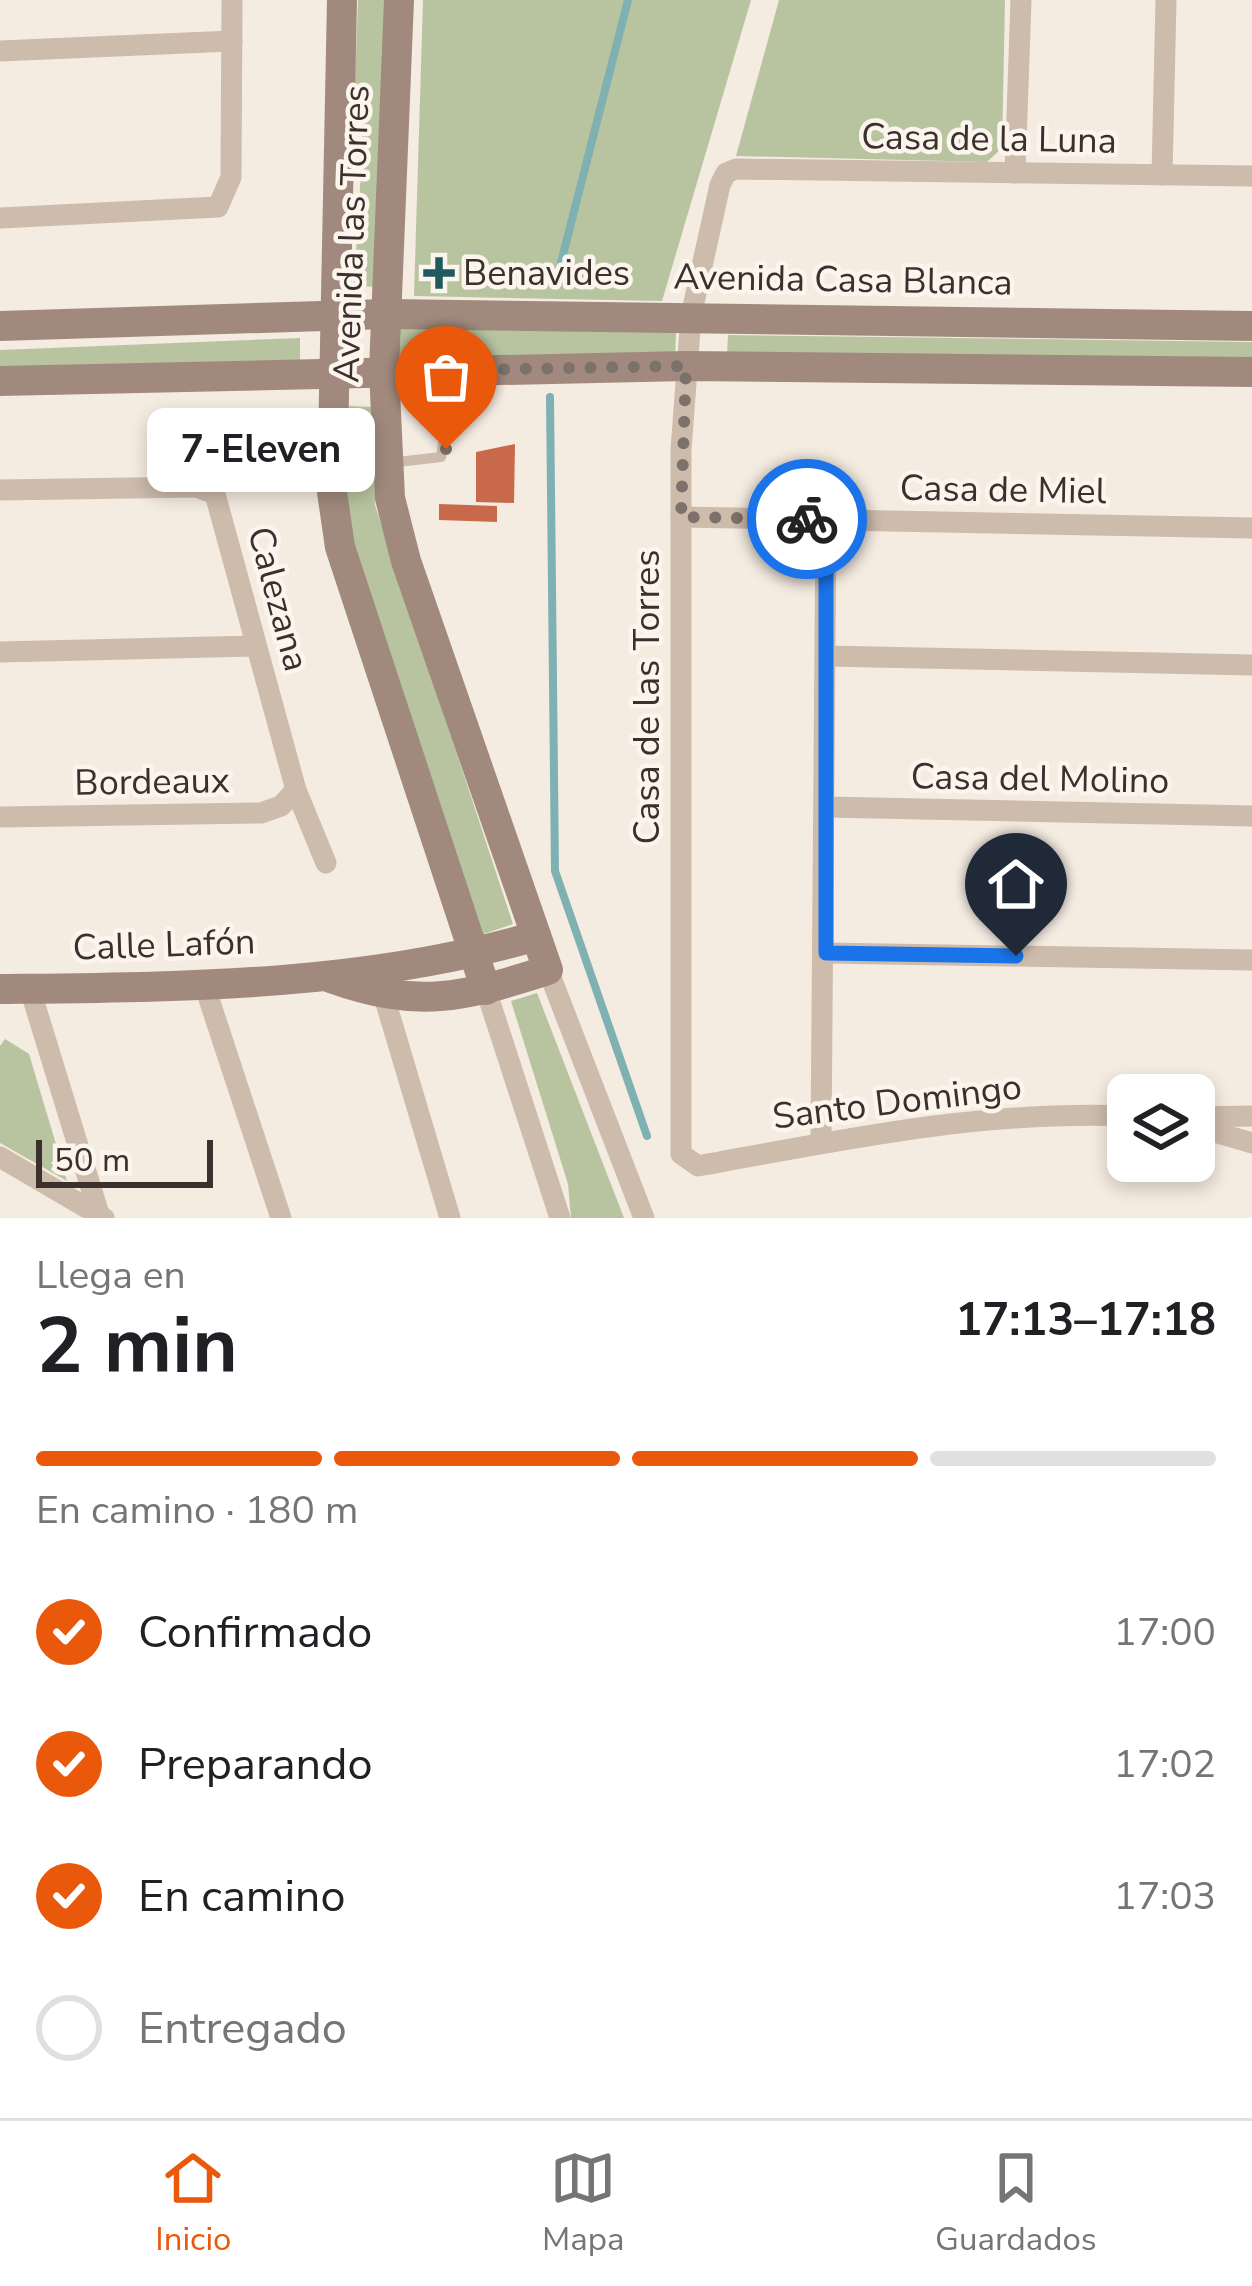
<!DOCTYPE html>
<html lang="es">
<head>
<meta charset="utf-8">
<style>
	body { margin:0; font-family:"Nunito Sans",sans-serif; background:#f6f6f6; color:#202124; height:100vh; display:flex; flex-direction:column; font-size:45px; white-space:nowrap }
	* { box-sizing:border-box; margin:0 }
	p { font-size:39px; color:#757577 }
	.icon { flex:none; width:66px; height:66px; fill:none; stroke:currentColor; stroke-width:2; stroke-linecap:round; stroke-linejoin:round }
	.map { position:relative; height:1218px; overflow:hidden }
	.side { display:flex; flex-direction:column; background:#fff; flex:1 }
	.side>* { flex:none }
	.tools { position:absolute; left:1107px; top:1074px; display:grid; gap:24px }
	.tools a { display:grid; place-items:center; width:108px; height:108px; border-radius:18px; background:#fff; box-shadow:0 6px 18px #0003; font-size:60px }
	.scale { position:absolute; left:36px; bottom:30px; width:177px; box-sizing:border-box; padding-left:12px; border:6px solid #3b302b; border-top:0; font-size:33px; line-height:42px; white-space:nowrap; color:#3b302b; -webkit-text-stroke:9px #fbf5ee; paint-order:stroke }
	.pin { position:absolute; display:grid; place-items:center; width:102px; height:102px; color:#fff; margin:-123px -51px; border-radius:50% 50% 50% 0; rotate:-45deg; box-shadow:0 0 12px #0007 }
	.pin .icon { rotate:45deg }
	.courier { position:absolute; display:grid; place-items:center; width:120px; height:120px; margin:-60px; border:9px solid #1a73e8; border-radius:50%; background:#fff; color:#222; box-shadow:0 3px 15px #0007 }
	.bubble { position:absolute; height:84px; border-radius:18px; background:#fff; box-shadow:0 6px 18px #0003; font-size:39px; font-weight:700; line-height:84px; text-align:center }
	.summary em { font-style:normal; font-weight:700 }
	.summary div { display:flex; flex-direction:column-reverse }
	.summary { display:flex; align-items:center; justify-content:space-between; height:204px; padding:0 36px }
	h1 { font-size:78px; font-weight:700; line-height:90px }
	.bar { display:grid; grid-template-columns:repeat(4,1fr); gap:18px 12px; align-content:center; height:144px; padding:0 36px }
	.bar i { height:15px; border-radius:9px; background:#e0e0e0 }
	.bar .selected { background:#ea580c }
	.bar p { grid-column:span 4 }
	ol { padding:0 36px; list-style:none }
	li { display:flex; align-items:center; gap:36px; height:132px }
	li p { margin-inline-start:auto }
	li .icon { padding:12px; border-radius:50%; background:#ea580c; color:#fff; stroke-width:4 }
	li:last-child { color:#757577 }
	li i { width:66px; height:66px; border:6px solid #e0e0e0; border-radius:50% }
	.menu { display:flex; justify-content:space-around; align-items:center; height:168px; border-top:3px solid #e0e0e0; background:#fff; font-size:33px; color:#757577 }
	.menu a { display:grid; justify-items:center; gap:6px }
	.menu .selected { color:#ea580c }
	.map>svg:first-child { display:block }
</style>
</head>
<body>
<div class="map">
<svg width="1252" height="1218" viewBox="0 0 1252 1218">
	<rect width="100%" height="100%" fill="#f4ebe1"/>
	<g fill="#b8c4a0">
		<polygon points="358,0 389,0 381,287 354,286 363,138 354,109"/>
		<polygon points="423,0 751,0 662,301 414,296"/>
		<polygon points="779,0 1005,0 1002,148 987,162 736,156"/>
		<polygon points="400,329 676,332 675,358 398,354"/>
		<polygon points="728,335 1252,342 1252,361 727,355"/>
		<polygon points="300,338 300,364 0,372 0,350"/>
		<polygon points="346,406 374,407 375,505 513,924 481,935 343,514"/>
		<polygon points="537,993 624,1218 571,1218 568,1184 511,1001"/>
		<polygon points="5,1039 29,1054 67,1181 0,1143 0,1046"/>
	</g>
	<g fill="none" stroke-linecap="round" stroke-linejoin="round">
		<g stroke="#7fb0b2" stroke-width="8">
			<polyline points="556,282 628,0"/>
			<polyline points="550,397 555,871 647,1136"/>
		</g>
	</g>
	<g fill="#c8694b">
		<polygon points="515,444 514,503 476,502 476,452"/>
		<polygon points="439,504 497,506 497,522 439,520"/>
	</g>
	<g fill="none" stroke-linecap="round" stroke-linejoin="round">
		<polyline stroke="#cdbbac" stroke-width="10" points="389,463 441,457 454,374"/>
		<g stroke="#cdbbac" stroke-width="21">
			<polyline points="0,51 232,41"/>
			<polyline points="1015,173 1021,0"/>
			<polyline points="1162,175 1166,0"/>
			<polyline points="0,218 218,207 231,177 232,0"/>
			<polyline points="0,490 196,487 215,494 296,790 326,863"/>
			<polyline points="681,517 1252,528"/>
			<polyline points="0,652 255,646"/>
			<polyline points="826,656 1252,665"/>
			<polyline points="826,807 1252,816"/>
			<polyline points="0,817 261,813 281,806 296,790"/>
			<polyline points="826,953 1252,960"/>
			<polyline points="548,970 644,1218"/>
			<polyline points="380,983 450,1218"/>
			<polyline points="204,984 281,1218"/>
			<polyline points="30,989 99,1214"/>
			<polyline points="486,990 560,1218"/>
			<path d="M1128,1116C982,1110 841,1140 698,1166L681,1154V450L691,316L720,185L726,173L736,169L1252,176"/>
			<polyline points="1194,1117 1252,1116"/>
			<polyline points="1194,1126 1252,1143"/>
			<polyline points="821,1140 826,520"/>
			<polyline points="0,1157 104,1218"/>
		</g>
		<g stroke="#a18a7d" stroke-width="30">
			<polyline points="342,0 332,492 340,547 486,990"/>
			<polyline points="0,326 387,314 1252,326"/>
			<polyline points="0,381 686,366 1252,372"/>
			<path d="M331,978C418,1009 461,998 548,970L406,561L390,498L384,370L399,0"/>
			<path d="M0,989C180,987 362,987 536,936"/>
		</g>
	</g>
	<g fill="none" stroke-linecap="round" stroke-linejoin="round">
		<polyline stroke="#7c716b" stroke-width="12" stroke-dasharray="0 21.6" points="446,449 454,370 686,366 681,517 807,519"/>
		<polyline stroke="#1a73e8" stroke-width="15" points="807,519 826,520 826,953 1016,956"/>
	</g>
	<path fill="#1f5a5e" stroke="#fbf5ee" stroke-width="4.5" d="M433 255h12v12h12v12h-12v12h-12v-12h-12v-12h12z"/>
	<g text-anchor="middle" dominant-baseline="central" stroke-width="9" stroke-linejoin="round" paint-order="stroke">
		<g font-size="36" fill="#3b302b" stroke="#fbf5ee">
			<text transform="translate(989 139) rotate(1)">Casa de la Luna</text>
			<text transform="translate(352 234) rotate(-88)">Avenida las Torres</text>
			<text transform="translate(843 280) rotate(1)">Avenida Casa Blanca</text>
			<text transform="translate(1003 490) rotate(1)">Casa de Miel</text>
			<text transform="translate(278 599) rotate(75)">Calezana</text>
			<text transform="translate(647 697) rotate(-90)">Casa de las Torres</text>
			<text transform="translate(1040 779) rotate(1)">Casa del Molino</text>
			<text transform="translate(152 782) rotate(-1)">Bordeaux</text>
			<text transform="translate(164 945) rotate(-2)">Calle Lafón</text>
			<text transform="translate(897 1102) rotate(-7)">Santo Domingo</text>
		</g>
		<g font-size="36" fill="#3b302b" stroke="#fbf5ee" text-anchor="start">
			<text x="463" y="273">Benavides</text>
		</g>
	</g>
</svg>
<div class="tools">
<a><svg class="icon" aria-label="layers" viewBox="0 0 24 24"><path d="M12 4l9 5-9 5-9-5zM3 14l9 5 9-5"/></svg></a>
</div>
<div class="scale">50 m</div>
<div class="pin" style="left:446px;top:449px;background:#ea580c"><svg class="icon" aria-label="bag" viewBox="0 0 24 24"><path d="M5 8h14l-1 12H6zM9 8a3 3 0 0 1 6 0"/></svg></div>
<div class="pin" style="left:1016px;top:956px;background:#1f2937"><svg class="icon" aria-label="home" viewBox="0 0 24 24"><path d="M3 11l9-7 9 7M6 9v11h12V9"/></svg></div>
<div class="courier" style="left:807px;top:519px"><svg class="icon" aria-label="bike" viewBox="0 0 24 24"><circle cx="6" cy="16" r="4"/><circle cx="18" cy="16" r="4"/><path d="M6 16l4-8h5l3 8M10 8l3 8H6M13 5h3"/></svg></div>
<div class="bubble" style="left:147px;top:408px;width:228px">7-Eleven</div>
</div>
<section class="side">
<div class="summary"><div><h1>2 min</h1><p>Llega en</p></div><em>17:13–17:18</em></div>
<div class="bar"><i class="selected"></i><i class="selected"></i><i class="selected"></i><i></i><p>En camino · 180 m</p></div>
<ol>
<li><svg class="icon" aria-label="check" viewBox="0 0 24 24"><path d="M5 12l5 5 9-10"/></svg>Confirmado<p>17:00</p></li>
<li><svg class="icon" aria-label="check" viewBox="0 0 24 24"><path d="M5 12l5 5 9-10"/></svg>Preparando<p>17:02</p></li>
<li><svg class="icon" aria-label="check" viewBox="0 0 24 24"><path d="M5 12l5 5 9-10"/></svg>En camino<p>17:03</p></li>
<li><i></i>Entregado</li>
</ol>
</section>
<nav class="menu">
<a class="selected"><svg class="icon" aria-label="home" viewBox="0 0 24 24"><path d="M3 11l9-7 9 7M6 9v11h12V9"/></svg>Inicio</a>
<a><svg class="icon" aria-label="map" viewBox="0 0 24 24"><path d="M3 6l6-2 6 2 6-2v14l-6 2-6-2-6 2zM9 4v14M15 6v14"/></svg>Mapa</a>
<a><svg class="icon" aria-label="saved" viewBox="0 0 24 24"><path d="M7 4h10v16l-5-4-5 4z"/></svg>Guardados</a>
</nav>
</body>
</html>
